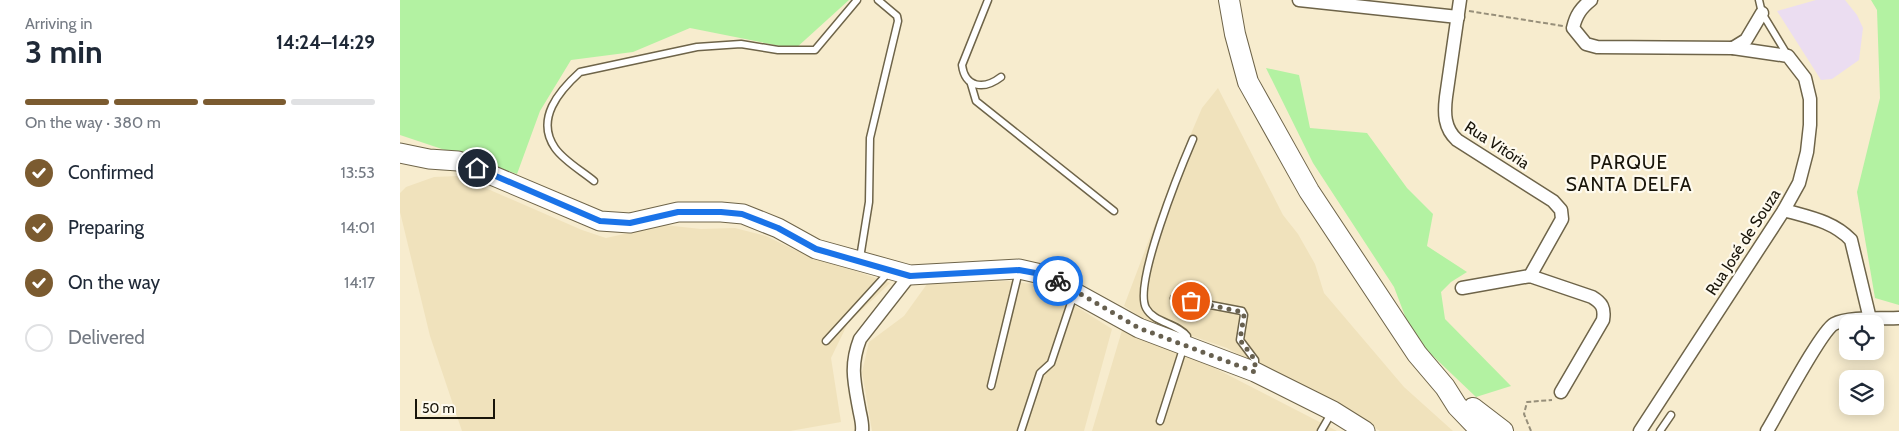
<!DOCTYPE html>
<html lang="en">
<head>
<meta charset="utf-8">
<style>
	body { margin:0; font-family:Cabin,sans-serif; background:#f6f6f7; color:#1f2937; height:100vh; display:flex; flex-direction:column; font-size:19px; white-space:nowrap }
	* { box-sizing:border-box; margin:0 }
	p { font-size:16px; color:#747a83 }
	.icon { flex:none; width:28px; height:28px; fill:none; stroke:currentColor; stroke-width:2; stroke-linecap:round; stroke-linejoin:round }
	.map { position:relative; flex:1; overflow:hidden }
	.drawer { display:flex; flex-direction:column; background:#fff; width:400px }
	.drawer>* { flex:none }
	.fabs { position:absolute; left:1439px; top:315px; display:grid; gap:10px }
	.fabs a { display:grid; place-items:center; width:45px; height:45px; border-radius:10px; background:#fff; box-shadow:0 2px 12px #0003; font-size:25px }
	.scale { position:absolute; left:15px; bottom:12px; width:80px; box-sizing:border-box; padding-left:5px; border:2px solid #19150a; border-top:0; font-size:14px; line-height:18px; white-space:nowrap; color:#19150a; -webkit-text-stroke:4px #fefaee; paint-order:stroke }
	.pin { position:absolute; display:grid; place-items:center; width:42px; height:42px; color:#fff; margin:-21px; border:2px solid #fff; border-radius:50%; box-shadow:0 1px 5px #0007 }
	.courier { position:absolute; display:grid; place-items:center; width:50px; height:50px; margin:-25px; border:4px solid #1a73e8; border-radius:50%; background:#fff; color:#222; box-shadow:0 1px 6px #0007 }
	.overview em { font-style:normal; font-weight:800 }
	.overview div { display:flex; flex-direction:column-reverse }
	.overview { display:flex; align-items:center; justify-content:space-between; height:85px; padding:0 25px }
	h1 { font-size:32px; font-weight:800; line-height:38px }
	.bar { display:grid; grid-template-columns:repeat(4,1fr); gap:8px 5px; align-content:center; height:60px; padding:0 25px }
	.bar i { height:6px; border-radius:4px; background:#e0e1e3 }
	.bar .current { background:#7b5b30 }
	.bar p { grid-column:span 4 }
	ol { padding:0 25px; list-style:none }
	li { display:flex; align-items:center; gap:15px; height:55px }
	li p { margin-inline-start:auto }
	li .icon { padding:5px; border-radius:50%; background:#7b5b30; color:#fff; stroke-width:4 }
	li:last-child { color:#747a83 }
	li i { width:28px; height:28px; border:2px solid #e0e1e3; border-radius:50% }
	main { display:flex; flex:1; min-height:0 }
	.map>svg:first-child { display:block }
</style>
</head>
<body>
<main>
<section class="drawer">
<div class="overview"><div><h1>3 min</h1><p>Arriving in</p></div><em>14:24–14:29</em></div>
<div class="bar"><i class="current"></i><i class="current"></i><i class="current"></i><i></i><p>On the way · 380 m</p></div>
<ol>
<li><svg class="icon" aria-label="check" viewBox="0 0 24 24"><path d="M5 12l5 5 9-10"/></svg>Confirmed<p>13:53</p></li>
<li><svg class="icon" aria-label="check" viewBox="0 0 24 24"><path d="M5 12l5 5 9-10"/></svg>Preparing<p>14:01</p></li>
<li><svg class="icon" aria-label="check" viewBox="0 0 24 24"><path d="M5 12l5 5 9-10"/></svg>On the way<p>14:17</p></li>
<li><i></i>Delivered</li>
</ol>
</section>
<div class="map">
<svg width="1499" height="431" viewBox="0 0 1499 431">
	<rect width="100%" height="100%" fill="#f7ecce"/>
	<g fill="#f0e2bc">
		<polygon points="818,88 883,215 898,234 915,264 924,293 1004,387 1053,431 980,431 913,391 861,367 827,348 745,320 724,306 775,171 802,108"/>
		<polygon points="58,176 182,230 206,238 264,225 301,229 335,228 366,236 395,250 490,283 448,323 431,358 441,422 390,431 62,431 30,336 0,212 0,193 6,187 34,177"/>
		<polygon points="608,281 642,285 712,329 684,431 472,431 462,372 469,342 504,316 527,284"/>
		<polygon points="723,327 795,358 937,431 692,431"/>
	</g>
	<polygon fill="#ebddf1" points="1416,0 1445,0 1457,15 1463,28 1459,60 1432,79 1421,80 1377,11"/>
	<g fill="#b3f2a2">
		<polygon points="0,0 449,0 395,49 290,28 233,52 171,60 140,111 117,174 0,135"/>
		<polygon points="1471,0 1499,0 1499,305 1475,298 1457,192 1480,98 1477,10"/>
		<polygon points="866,68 899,75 910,128 967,133 1007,188 1033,214 1027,246 1067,272 1051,282 1041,292 1045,319 1111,386 1076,397 1013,337 994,287 913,163"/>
	</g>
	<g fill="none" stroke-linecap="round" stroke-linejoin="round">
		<defs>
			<g id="lane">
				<path d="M588,0L562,65C565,88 584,90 601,77"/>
				<polyline points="1359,0 1362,13 1388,56"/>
				<polyline points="571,84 576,101 714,211"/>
				<path d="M194,181C182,171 164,161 155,148C135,119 159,91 180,72L297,47L341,44L378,50H415L457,0"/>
				<polyline points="460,258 469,202 470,138 498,21 497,16 478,0"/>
				<polyline points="774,298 842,311 844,315 840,340 855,360 855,368"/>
				<polyline points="426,341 489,272"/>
				<polyline points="591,386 619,271"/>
				<path d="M760,421L782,352L786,345L787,336C777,323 754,323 746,308C733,284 781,167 793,139"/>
				<polyline points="621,431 640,373 651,363 674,294"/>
				<polyline points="921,431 932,412"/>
				<polyline points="1260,431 1271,415"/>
			</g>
			<g id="street">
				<polyline points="899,0 1058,17"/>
				<path d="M1060,0L1046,97C1044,113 1044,128 1057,140L1153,201L1161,210L1162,219L1130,276"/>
				<path d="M1191,0C1181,8 1176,15 1173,28L1186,44L1197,47L1333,48L1388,56L1405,78L1410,99V125L1407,152L1399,183L1384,210L1240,431"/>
				<polyline points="1333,48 1346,40 1362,13"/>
				<path d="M1384,210C1408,217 1433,221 1451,240L1470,319"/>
				<path d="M1062,288L1130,276L1192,297C1202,303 1205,308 1203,320L1161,392"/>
				<path d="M462,431C463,423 460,415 459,408C454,381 450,365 460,339L510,275"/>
				<path d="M1367,431C1378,413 1421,331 1434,324C1449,316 1482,319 1499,318"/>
			</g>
			<polyline id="secondary" points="0,153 29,159 58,161 200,221 230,223 278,212 321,212 343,214 378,228 416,249 510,275 619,269 641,274 739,328 855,372 933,411 965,431"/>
			<g id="primary">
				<polyline points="829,0 835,34 848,82 909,191 1017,354 1045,387 1057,406 1081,431"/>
				<polyline points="1073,408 1103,431"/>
			</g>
		</defs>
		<use href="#lane" stroke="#6e6449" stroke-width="9"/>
		<use href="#street" stroke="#6e6449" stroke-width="15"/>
		<use href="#secondary" stroke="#6e6449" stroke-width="21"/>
		<use href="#primary" stroke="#6e6449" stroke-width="22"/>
		<g stroke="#978f7a" stroke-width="2" stroke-dasharray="5 2.5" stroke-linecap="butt">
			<polyline points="1069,11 1163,26"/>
			<polyline points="1131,431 1124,414 1127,402 1152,400"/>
		</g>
		<use href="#lane" stroke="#fff" stroke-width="6"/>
		<use href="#street" stroke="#fff" stroke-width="12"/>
		<use href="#secondary" stroke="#fff" stroke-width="19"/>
		<use href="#primary" stroke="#fff" stroke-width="20"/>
	</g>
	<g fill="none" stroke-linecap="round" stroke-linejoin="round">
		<polyline stroke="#67604f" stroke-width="5" stroke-dasharray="0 9" points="658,281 739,328 855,372 855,360 840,340 844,315 842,312 791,301"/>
		<polyline stroke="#1a73e8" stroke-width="6" points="77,168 200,221 230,223 278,212 321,212 342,214 378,228 416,249 510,276 619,270 641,274 658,281"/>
	</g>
	<g text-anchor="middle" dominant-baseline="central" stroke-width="4.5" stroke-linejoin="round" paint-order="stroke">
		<g font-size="16" fill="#19150a" stroke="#fefaee">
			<text transform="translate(1097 145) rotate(33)">Rua Vitória</text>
			<text transform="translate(1343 242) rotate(-57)">Rua José de Souza</text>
		</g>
		<g font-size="19" letter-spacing="1" fill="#19150a" stroke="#fefaee">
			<text x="1229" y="162">PARQUE<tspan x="1229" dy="22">SANTA DELFA</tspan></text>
		</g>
	</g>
</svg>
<div class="fabs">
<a><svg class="icon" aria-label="locate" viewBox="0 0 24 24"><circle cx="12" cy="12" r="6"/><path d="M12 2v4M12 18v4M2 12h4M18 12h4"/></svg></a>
<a><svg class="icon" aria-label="layers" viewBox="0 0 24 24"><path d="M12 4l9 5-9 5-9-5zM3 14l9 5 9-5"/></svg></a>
</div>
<div class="scale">50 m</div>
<div class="pin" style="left:791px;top:301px;background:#ea580c"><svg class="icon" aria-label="bag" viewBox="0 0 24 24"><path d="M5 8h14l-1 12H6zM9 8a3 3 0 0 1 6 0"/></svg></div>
<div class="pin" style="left:77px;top:168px;background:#1f2937"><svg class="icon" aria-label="home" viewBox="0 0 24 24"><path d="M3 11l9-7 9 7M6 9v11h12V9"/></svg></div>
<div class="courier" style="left:658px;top:281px"><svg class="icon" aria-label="bike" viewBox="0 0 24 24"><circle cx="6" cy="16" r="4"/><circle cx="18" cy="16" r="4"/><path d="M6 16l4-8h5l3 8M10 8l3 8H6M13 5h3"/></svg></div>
</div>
</main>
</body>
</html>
